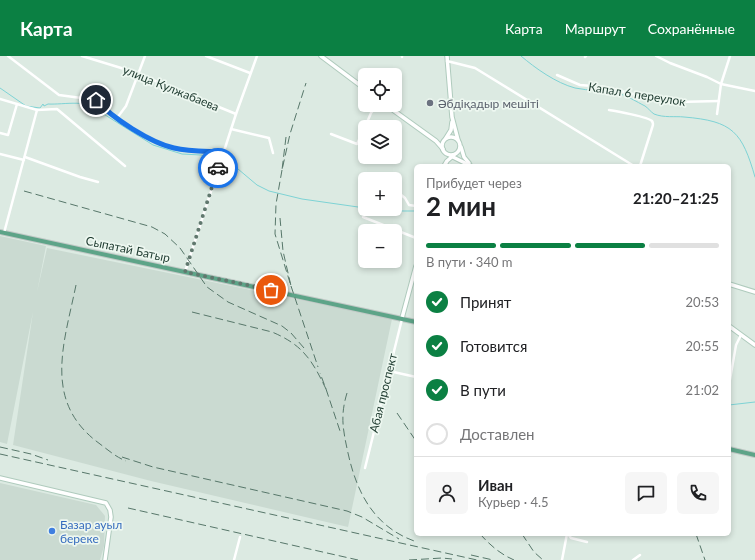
<!DOCTYPE html>
<html lang="ru">
<head>
<meta charset="utf-8">
<style>
	body { margin:0; font-family:Lato,sans-serif; background:#f6f6f6; color:#202124; height:100vh; display:flex; flex-direction:column; font-size:15px; white-space:nowrap }
	* { box-sizing:border-box; margin:0 }
	p { font-size:13px; color:#757577 }
	.icon { flex:none; width:22px; height:22px; fill:none; stroke:currentColor; stroke-width:2; stroke-linecap:round; stroke-linejoin:round }
	.map { position:relative; flex:1; overflow:hidden }
	.side { position:absolute; left:414px; top:108px; width:317px; height:372px; display:flex; flex-direction:column; background:#fff; border-radius:6px; box-shadow:0 2px 6px #0003 }
	.side>* { flex:none }
	.controls { position:absolute; left:358px; top:12px; display:grid; gap:8px }
	.controls a { display:grid; place-items:center; width:44px; height:44px; border-radius:6px; background:#fff; box-shadow:0 2px 6px #0003; font-size:20px }
	.pin { position:absolute; display:grid; place-items:center; width:34px; height:34px; color:#fff; margin:-17px; border:2px solid #fff; border-radius:50%; box-shadow:0 1px 4px #0007 }
	.courier { position:absolute; display:grid; place-items:center; width:40px; height:40px; margin:-20px; border:3px solid #1a73e8; border-radius:50%; background:#fff; color:#222; box-shadow:0 1px 5px #0007 }
	.summary em { font-style:normal; font-weight:700 }
	.summary div { display:flex; flex-direction:column-reverse }
	.summary { display:flex; align-items:center; justify-content:space-between; height:68px; padding:0 12px }
	h1 { font-size:26px; font-weight:700; line-height:30px }
	.bar { display:grid; grid-template-columns:repeat(4,1fr); gap:6px 4px; align-content:center; height:48px; padding:0 12px }
	.bar i { height:5px; border-radius:3px; background:#e0e0e0 }
	.bar .selected { background:#0b8043 }
	.bar p { grid-column:span 4 }
	.line { display:flex; align-items:center; gap:10px; padding:0 12px; border-top:1px solid #e0e0e0 }
	.line div { flex:1 }
	.round { display:grid; place-items:center; flex:none; width:42px; height:42px; border-radius:6px; background:#f6f6f6 }
	ol { padding:0 12px; list-style:none }
	li { display:flex; align-items:center; gap:12px; height:44px }
	li p { margin-inline-start:auto }
	li .icon { padding:4px; border-radius:50%; background:#0b8043; color:#fff; stroke-width:4 }
	li:last-child { color:#757577 }
	li i { width:22px; height:22px; border:2px solid #e0e0e0; border-radius:50% }
	header { display:flex; align-items:center; gap:24px; box-sizing:border-box; height:56px; padding:0 20px; background:#0b8043; color:#fff }
	header strong { font-size:19px }
	nav { display:flex; gap:22px; margin-inline-start:auto; font-size:14px }
	.map>svg:first-child { display:block }
</style>
</head>
<body>
<header>
<strong>Карта</strong>
<nav><a>Карта</a><a>Маршрут</a><a>Сохранённые</a></nav>
</header>
<div class="map">
<svg width="755" height="504" viewBox="0 0 755 504">
	<rect width="100%" height="100%" fill="#dceae2"/>
	<g fill="#cadad1">
		<polygon points="0,180 46,190 37,236 47,192 392,263 348,471 151,425 13,389 33,256 7,388 0,386"/>
		<polygon points="0,427 96,449 105,460 104,490 100,504 0,504"/>
	</g>
	<g fill="none" stroke-linecap="round" stroke-linejoin="round">
		<g stroke="#7ed3d5" stroke-width="1">
			<path d="M521,0C535,12 556,27 575,32C589,35 604,34 617,37C626,39 637,46 645,50C648,52 651,56 654,58C664,62 675,60 684,61C733,65 742,76 755,121"/>
			<path d="M0,32L26,50L40,52L43,48L44,50L48,48C63,49 92,42 102,57L153,89L182,98L201,99L212,101L227,107L238,113L257,129L269,135L302,143L365,152"/>
			<polyline points="368,153 383,155 416,155"/>
			<polyline points="729,349 755,346"/>
		</g>
		<defs>
			<g id="secondary">
				<polyline points="321,0 365,33"/>
				<polyline points="447,0 452,61 458,84"/>
				<polyline points="386,49 436,85 443,93"/>
				<circle cx="451" cy="90" r="9"/>
				<polyline points="446,82 451,74 452,66"/>
				<polyline points="461,91 464,101 469,107"/>
				<polyline points="451,100 471,110"/>
				<polyline points="444,110 447,105 454,99"/>
				<polyline points="729,228 755,236"/>
				<polyline points="402,262 416,210"/>
				<polyline points="729,270 755,289"/>
				<polyline points="0,422 106,447 110,454 111,461 105,504"/>
			</g>
			<g id="primary">
				<polyline points="0,176 416,266"/>
				<polyline points="729,393 755,399"/>
			</g>
		</defs>
		<use href="#secondary" stroke="#afcbbd" stroke-width="5.5"/>
		<use href="#primary" stroke="#c0c8c5" stroke-width="6"/>
		<g stroke="#fff" stroke-width="2.5">
			<polyline points="8,0 59,39 96,44 106,55 159,88 174,92 195,95 224,96"/>
			<polyline points="82,0 131,15 236,58"/>
			<polyline points="206,0 250,17"/>
			<polyline points="402,0 402,1"/>
			<polyline points="656,0 670,7 707,21 721,28 755,35"/>
			<polyline points="585,1 586,0"/>
			<polyline points="447,5 475,12 634,110"/>
			<polyline points="557,19 580,29 605,31 641,40 677,46 719,45"/>
			<polyline points="0,43 37,54 57,53 125,110"/>
			<path d="M609,54C616,55 648,61 652,65C654,68 653,69 652,72L640,110"/>
			<polyline points="717,58 721,28 730,0"/>
			<polyline points="117,62 126,50 145,0"/>
			<polyline points="365,71 371,57 377,49"/>
			<polyline points="231,73 269,82 273,97"/>
			<polyline points="0,77 8,79 17,48"/>
			<polyline points="331,78 357,88 365,71"/>
			<polyline points="0,98 24,104"/>
			<polyline points="25,101 80,121 98,126"/>
			<polyline points="395,134 405,142 409,149 416,150"/>
			<polyline points="363,161 416,182"/>
			<polyline points="4,177 37,54"/>
			<polyline points="185,216 236,58 257,0"/>
			<polyline points="389,315 416,321"/>
			<polyline points="729,329 736,289 741,279"/>
			<polyline points="365,412 402,263"/>
			<polyline points="568,478 571,482 587,486"/>
			<polyline points="234,504 240,481"/>
			<polyline points="562,504 567,478"/>
			<polyline points="633,504 640,499"/>
		</g>
		<use href="#secondary" stroke="#fff" stroke-width="3.5"/>
		<use href="#primary" stroke="#5da488" stroke-width="4"/>
		<g stroke="#57776a" stroke-width="1" stroke-dasharray="8 4" stroke-linecap="butt">
			<polyline points="286,81 282,114 290,78 306,27"/>
			<polyline points="24,135 152,171 165,178 180,192 207,231 228,246 282,270 291,277 304,292"/>
			<polyline points="280,162 283,195 291,230 275,178 276,148 282,114"/>
			<path d="M76,229C64,288 42,346 100,388C108,394 116,401 126,405"/>
			<polyline points="291,230 318,311"/>
			<path d="M192,256L272,276C303,289 312,304 326,333L320,317"/>
			<polyline points="326,333 340,375"/>
			<path d="M347,337C340,360 343,374 348,397C357,438 375,472 417,486"/>
			<polyline points="397,357 416,385"/>
			<polyline points="0,391 31,398 48,404"/>
			<polyline points="0,398 477,504"/>
			<polyline points="122,401 153,411 347,455 362,461 399,483"/>
			<polyline points="128,452 358,504"/>
			<path d="M480,478C490,489 500,498 514,504"/>
			<polyline points="522,478 534,496 543,504"/>
			<polyline points="696,478 705,504"/>
			<polyline points="471,499 493,504"/>
			<polyline points="409,504 442,502 452,503"/>
		</g>
	</g>
	<g fill="none" stroke-linecap="round" stroke-linejoin="round">
		<polyline stroke="#60786e" stroke-width="4" stroke-dasharray="0 7.2" points="218,112 185,216 271,234"/>
		<path stroke="#1a73e8" stroke-width="5" d="M96,44C112,62 151,87 174,92C190,96 207,95 224,96L218,112"/>
	</g>
	<circle fill="#6b7280" stroke="#edf7f0" stroke-width="1.5" cx="430" cy="47" r="4"/>
	<circle fill="#3f7fe0" stroke="#edf7f0" stroke-width="1.5" cx="52" cy="475" r="4"/>
	<g text-anchor="middle" dominant-baseline="central" stroke-width="3.5" stroke-linejoin="round" paint-order="stroke">
		<g font-size="12" fill="#1d3a2f" stroke="#edf7f0">
			<text transform="translate(171 32) rotate(22)">улица Кулжабаева</text>
			<text transform="translate(637 38) rotate(9)">Капал 6 переулок</text>
			<text transform="translate(128 193) rotate(12)">Сыпатай Батыр</text>
			<text transform="translate(383 337) rotate(-76)">Абая проспект</text>
		</g>
		<g font-size="12" fill="#5b616d" stroke="#edf7f0" text-anchor="start">
			<text x="438" y="47">Әбдіқадыр мешіті</text>
		</g>
		<g font-size="12" fill="#366cbe" stroke="#edf7f0" text-anchor="start">
			<text x="60" y="468">Базар ауыл<tspan x="60" dy="14">береке</tspan></text>
		</g>
	</g>
</svg>
<div class="controls">
<a><svg class="icon" aria-label="locate" viewBox="0 0 24 24"><circle cx="12" cy="12" r="6"/><path d="M12 2v4M12 18v4M2 12h4M18 12h4"/></svg></a>
<a><svg class="icon" aria-label="layers" viewBox="0 0 24 24"><path d="M12 4l9 5-9 5-9-5zM3 14l9 5 9-5"/></svg></a>
<a>+</a>
<a>−</a>
</div>
<div class="pin" style="left:271px;top:234px;background:#ea580c"><svg class="icon" aria-label="bag" viewBox="0 0 24 24"><path d="M5 8h14l-1 12H6zM9 8a3 3 0 0 1 6 0"/></svg></div>
<div class="pin" style="left:96px;top:44px;background:#1f2937"><svg class="icon" aria-label="home" viewBox="0 0 24 24"><path d="M3 11l9-7 9 7M6 9v11h12V9"/></svg></div>
<div class="courier" style="left:218px;top:112px"><svg class="icon" aria-label="car" viewBox="0 0 24 24"><path d="M5 17H2v-5l4-1 3-4h7l3 4 3 1v5h-3M9 17h6M6 11h13"/><circle cx="7" cy="17" r="2"/><circle cx="17" cy="17" r="2"/></svg></div>
<section class="side">
<div class="summary"><div><h1>2 мин</h1><p>Прибудет через</p></div><em>21:20–21:25</em></div>
<div class="bar"><i class="selected"></i><i class="selected"></i><i class="selected"></i><i></i><p>В пути · 340 m</p></div>
<ol>
<li><svg class="icon" aria-label="check" viewBox="0 0 24 24"><path d="M5 12l5 5 9-10"/></svg>Принят<p>20:53</p></li>
<li><svg class="icon" aria-label="check" viewBox="0 0 24 24"><path d="M5 12l5 5 9-10"/></svg>Готовится<p>20:55</p></li>
<li><svg class="icon" aria-label="check" viewBox="0 0 24 24"><path d="M5 12l5 5 9-10"/></svg>В пути<p>21:02</p></li>
<li><i></i>Доставлен</li>
</ol>
<div class="line" style="height:72px"><a class="round"><svg class="icon" aria-label="person" viewBox="0 0 24 24"><circle cx="12" cy="8" r="4"/><path d="M4 21q1-7 8-7t8 7"/></svg></a><div><b>Иван</b><p>Курьер · 4.5</p></div><a class="round"><svg class="icon" aria-label="chat" viewBox="0 0 24 24"><path d="M4 5h16v11H9l-5 4z"/></svg></a><a class="round"><svg class="icon" aria-label="phone" viewBox="0 0 24 24"><path d="M5 4h4l2 5-3 2q2 4 5 5l2-3 5 2v4C11 20 4 13 5 4z"/></svg></a></div>
</section>
</div>
</body>
</html>
